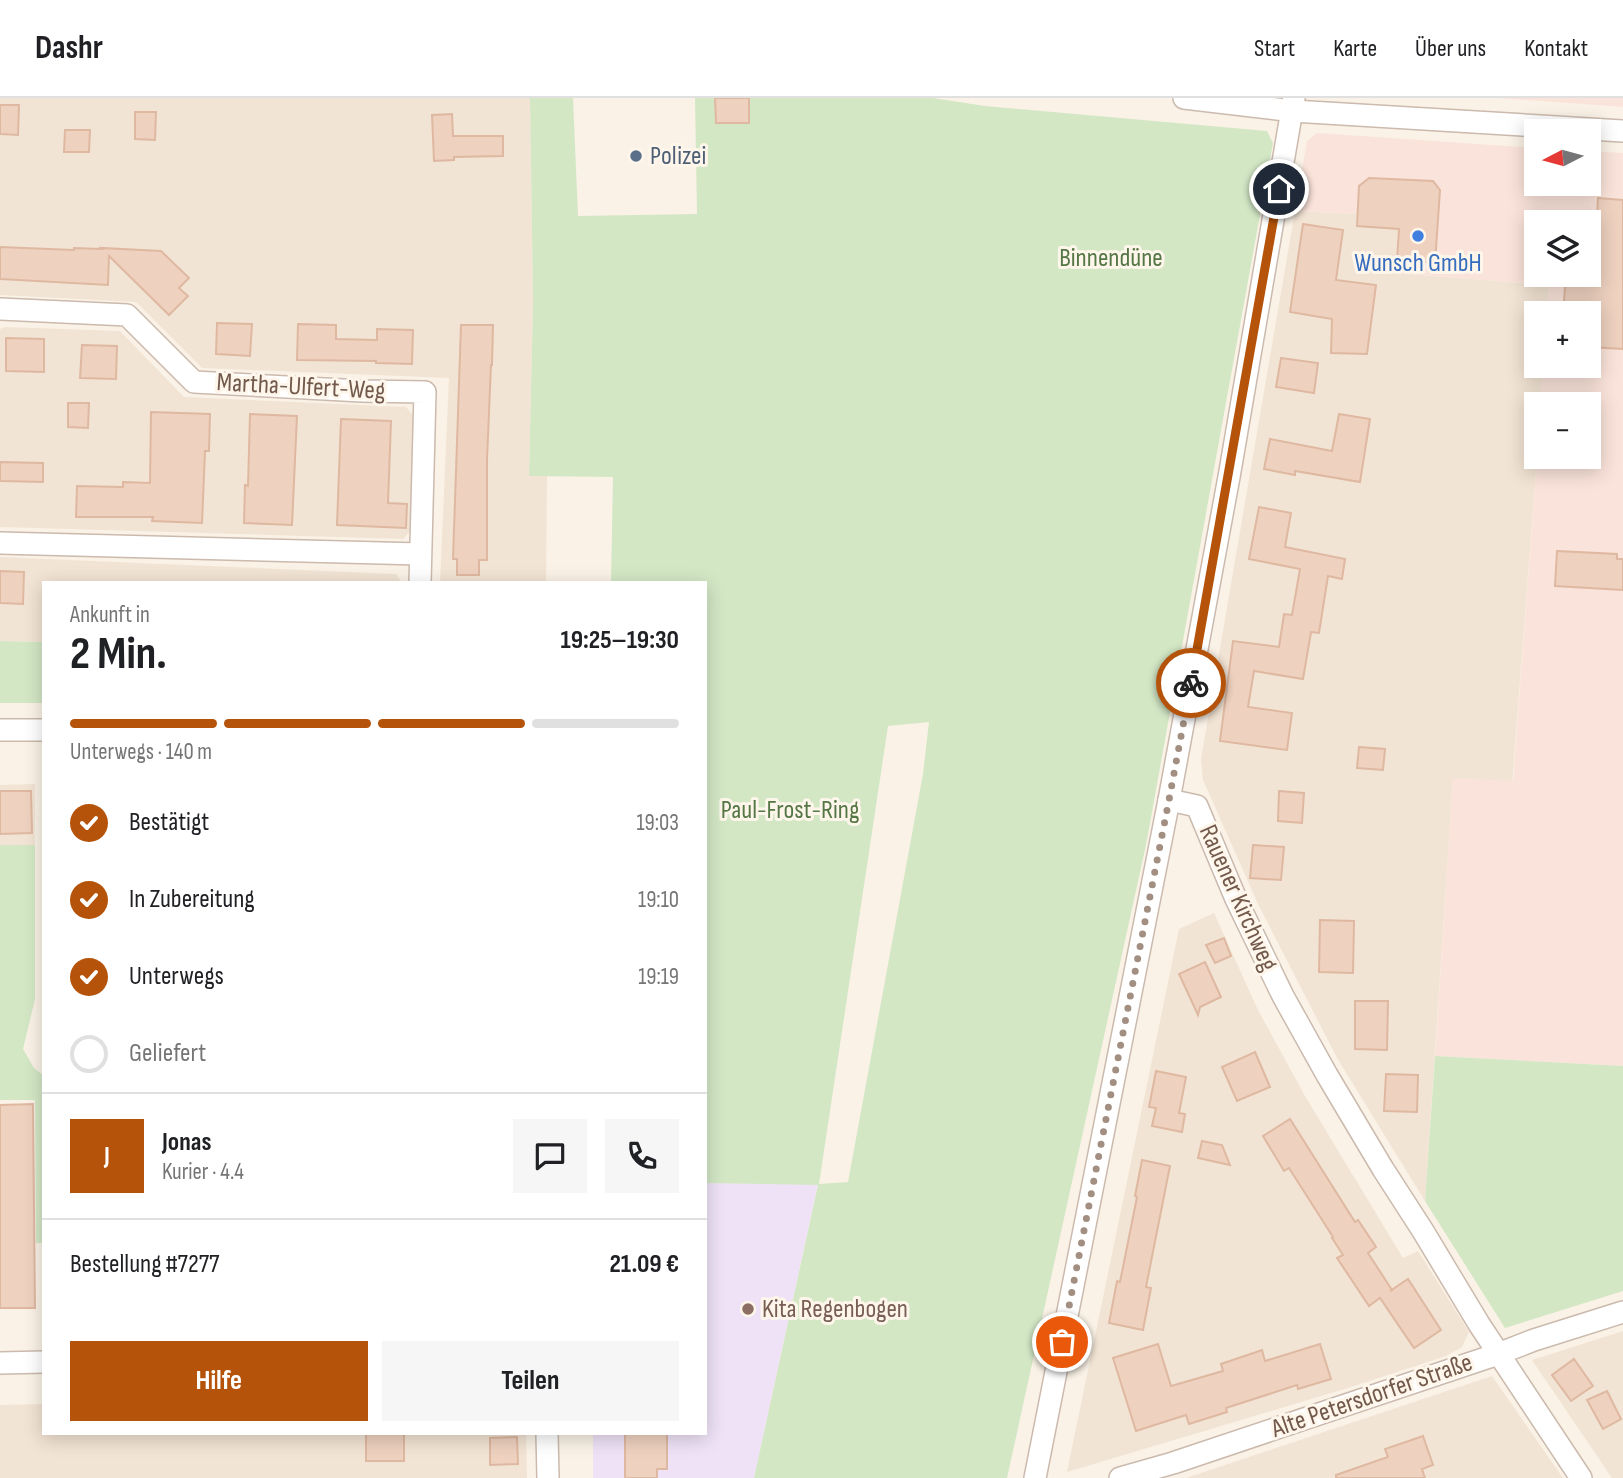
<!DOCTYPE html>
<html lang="de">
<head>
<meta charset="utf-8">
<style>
	body { margin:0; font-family:"Sofia Sans Condensed",sans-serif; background:#f6f6f6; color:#202124; height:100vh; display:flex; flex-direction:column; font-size:26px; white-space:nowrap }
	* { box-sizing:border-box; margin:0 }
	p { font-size:23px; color:#757577 }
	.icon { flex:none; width:38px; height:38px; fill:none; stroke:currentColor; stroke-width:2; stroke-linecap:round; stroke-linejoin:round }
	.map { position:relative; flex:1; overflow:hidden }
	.panel { position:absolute; left:42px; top:483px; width:665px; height:854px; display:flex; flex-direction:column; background:#fff; border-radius:0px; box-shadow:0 4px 18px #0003 }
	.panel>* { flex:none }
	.needle { width:46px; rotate:264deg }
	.buttons { position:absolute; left:1524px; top:21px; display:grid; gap:14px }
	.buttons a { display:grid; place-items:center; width:77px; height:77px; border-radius:0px; background:#fff; box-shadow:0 4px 18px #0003; font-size:35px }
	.pin { position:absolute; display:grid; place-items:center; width:60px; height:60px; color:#fff; margin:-30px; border:4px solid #fff; border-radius:50%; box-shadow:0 2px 7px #0007 }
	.courier { position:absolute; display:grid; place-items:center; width:70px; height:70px; margin:-35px; border:5px solid #b45309; border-radius:50%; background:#fff; color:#222; box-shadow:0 2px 9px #0007 }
	.summary em { font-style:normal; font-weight:700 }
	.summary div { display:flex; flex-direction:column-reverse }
	.summary { display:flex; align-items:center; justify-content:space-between; height:119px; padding:0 28px }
	h1 { font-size:46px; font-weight:700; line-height:52px }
	.bar { display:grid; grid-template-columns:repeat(4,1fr); gap:10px 7px; align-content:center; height:84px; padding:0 28px }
	.bar i { height:9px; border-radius:5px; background:#e0e0e0 }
	.bar .active { background:#b45309 }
	.bar p { grid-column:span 4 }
	.line { display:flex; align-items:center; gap:18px; padding:0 28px; border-top:2px solid #e0e0e0 }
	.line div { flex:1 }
	.round { display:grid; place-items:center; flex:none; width:74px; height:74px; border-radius:0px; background:#f6f6f6 }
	ol { padding:0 28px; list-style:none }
	li { display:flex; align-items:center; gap:21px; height:77px }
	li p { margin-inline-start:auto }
	li .icon { padding:7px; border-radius:50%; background:#b45309; color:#fff; stroke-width:4 }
	li:last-child { color:#757577 }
	li i { width:38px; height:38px; border:4px solid #e0e0e0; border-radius:50% }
	.primary-button { display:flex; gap:14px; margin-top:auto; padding:14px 28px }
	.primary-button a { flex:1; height:80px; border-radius:0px; background:#b45309; color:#fff; font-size:28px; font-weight:700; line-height:80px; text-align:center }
	.primary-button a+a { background:#f6f6f6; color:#202124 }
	header { display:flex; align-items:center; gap:42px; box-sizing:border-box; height:98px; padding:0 35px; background:#fff; border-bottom:2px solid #e0e0e0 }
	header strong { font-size:33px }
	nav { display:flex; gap:38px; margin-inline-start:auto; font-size:24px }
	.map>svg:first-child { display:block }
</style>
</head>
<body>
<header>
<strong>Dashr</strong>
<nav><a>Start</a><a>Karte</a><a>Über uns</a><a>Kontakt</a></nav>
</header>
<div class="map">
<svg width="1623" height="1380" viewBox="0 0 1623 1380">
	<rect width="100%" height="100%" fill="#faf2e6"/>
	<g fill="#f2e4d4">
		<polygon points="0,0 530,0 533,204 529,377 547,378 546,485 440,485 449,280 202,270 136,204 0,197"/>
		<polygon points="1295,113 1399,118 1395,175 1549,187 1547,215 1536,215 1536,268 1544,268 1541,306 1536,306 1537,359 1512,687 1453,681 1425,1103 1337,960 1258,806 1203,682 1201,661"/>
		<polygon points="5,229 120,233 184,299 406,309 417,322 415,428 403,441 0,429 0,231"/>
		<polygon points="0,459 396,476 402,485 44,485 44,544 0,543"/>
		<polygon points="35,686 35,747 0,747 0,687"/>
		<polygon points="1214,815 1258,912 1305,998 1403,1160 1418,1153 1469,1234 1462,1249 1446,1258 1348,1290 1067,1374 1179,831"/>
		<polygon points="1623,1233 1623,1380 1612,1380 1532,1262"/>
		<polygon points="1492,1278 1563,1380 1186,1380"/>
		<polygon points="44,1306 44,1335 526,1335 527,1380 0,1380 0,1307"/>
	</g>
	<g fill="#fae3da" fill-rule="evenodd">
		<polygon points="1498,0 1623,0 1623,9"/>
		<path d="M1317,35L1536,50V86H1589V53L1623,55V968L1435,958L1453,680L1513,683L1537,359H1589V306H1540L1543,268H1589V215H1547L1549,187L1395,175L1399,118L1295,113L1307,43ZM1536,124H1589V177H1536Z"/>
	</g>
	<polygon fill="#efe2f7" points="705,1085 818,1086 754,1380 593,1380 593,1335 705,1335"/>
	<g fill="#d3e7c5" fill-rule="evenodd">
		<path d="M530,0H573L578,118L697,116L695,0H933L985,8L1267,33L1273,45L1146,747L1007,1380H754L818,1087L705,1085V485H611L613,379L529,378L533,204ZM929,624L923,676L848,1084L819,1086L888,628Z"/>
		<polygon points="0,543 44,544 44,605 0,605"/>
		<polygon points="0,747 35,747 35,901 23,951 34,970 44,978 44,1145 36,1145 35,1002 0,1002"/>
		<polygon points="1435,958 1623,968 1623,1193 1505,1230 1425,1103"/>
	</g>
	<g fill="#eed1bf" stroke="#dfb8a1" stroke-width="2">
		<polygon points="715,0 749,0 749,25 716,25"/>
		<polygon points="0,7 19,7 18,37 0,36"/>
		<polygon points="135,14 156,14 155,42 135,41"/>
		<polygon points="452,16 453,38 503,38 503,58 454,59 454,62 434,63 432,17"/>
		<polygon points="65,32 90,32 89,54 64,54"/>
		<polygon points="1369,80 1433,83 1440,92 1435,165 1397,162 1399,131 1357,128 1359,88"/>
		<polygon points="1598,100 1623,102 1623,251 1589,249 1589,215 1563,215 1566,177 1589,177 1589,171 1594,171"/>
		<polygon points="1303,126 1343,132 1336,182 1376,187 1367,256 1331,255 1332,221 1290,214"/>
		<polygon points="0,149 74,152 74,150 102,151 101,150 161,153 189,180 179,190 188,198 169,217 109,158 108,187 0,181"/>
		<polygon points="217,225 252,226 250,258 216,256"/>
		<polygon points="298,226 336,227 336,241 377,242 377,231 413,232 412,266 376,265 376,263 297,262"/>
		<polygon points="461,227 493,227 492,267 491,267 487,362 487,462 479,462 479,477 457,477 457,461 453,461"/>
		<polygon points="6,240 44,241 44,274 6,273"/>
		<polygon points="82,247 117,248 116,281 80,280"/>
		<polygon points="1281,260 1318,265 1314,295 1276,289"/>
		<polygon points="68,305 89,305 88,330 68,329"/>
		<polygon points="151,314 210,316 209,353 205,353 202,425 152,423 153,419 76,419 77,388 123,389 123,384 150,385"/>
		<polygon points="250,316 297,318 292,427 244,425 245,387 248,388"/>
		<polygon points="1339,316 1370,321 1360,384 1295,373 1295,377 1264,371 1270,341 1332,353"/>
		<polygon points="341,321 391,323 388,405 407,406 406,430 337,427"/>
		<polygon points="0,364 43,365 43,384 0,383"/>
		<polygon points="1259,409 1291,415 1285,449 1345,461 1342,481 1328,478 1319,535 1311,534 1303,581 1254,573 1248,609 1292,615 1287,652 1220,643 1233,543 1279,549 1284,516 1292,517 1300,471 1249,461"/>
		<polygon points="1557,453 1617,456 1617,461 1623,461 1623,492 1555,488"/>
		<polygon points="0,473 24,474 23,506 0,505"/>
		<polygon points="1359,649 1385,651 1383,672 1357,670"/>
		<polygon points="0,693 31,693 32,735 0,736"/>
		<polygon points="1279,693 1304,695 1302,725 1278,723"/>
		<polygon points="1253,747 1284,749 1281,782 1250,780"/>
		<polygon points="1320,822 1354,823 1353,875 1319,874"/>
		<polygon points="1224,840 1231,858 1215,865 1206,847"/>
		<polygon points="1205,864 1221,899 1200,909 1198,917 1179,876"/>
		<polygon points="1355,903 1388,903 1387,952 1355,951"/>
		<polygon points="1255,954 1270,989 1237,1003 1222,969"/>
		<polygon points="1156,973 1186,979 1179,1015 1185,1016 1182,1034 1152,1028 1156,1010 1149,1009"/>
		<polygon points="1386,976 1418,977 1417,1014 1384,1013"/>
		<polygon points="33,1006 35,1210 0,1210 0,1007"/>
		<polygon points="1290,1021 1355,1124 1358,1122 1376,1149 1368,1155 1392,1192 1390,1193 1408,1181 1441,1232 1414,1250 1380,1200 1369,1208 1337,1160 1343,1157 1332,1140 1333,1139 1289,1070 1284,1073 1263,1038"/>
		<polygon points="1202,1043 1222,1047 1230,1067 1198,1060"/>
		<polygon points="1142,1062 1170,1068 1146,1189 1151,1190 1143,1232 1109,1225 1117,1183 1120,1184 1137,1099 1135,1098"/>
		<polygon points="1158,1246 1171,1288 1223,1273 1221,1266 1262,1252 1265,1263 1320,1246 1331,1281 1298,1291 1297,1287 1226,1310 1227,1314 1189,1326 1186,1317 1136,1333 1113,1260"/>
		<polygon points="1574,1261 1593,1288 1571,1303 1552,1277"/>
		<polygon points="1607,1293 1621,1321 1603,1331 1587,1302"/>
		<rect x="366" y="1335" width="38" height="28"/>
		<polygon points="625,1335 667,1335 667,1371 657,1371 657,1380 625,1380"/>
		<polygon points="1423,1338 1433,1367 1422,1371 1425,1380 1336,1380 1336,1377 1388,1359 1385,1351"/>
		<polygon points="517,1339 518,1366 490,1367 490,1340"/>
	</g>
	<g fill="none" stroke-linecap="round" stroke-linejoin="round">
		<defs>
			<g id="street">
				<polyline points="1184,0 1293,13 1623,33"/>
				<polyline points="0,211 127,217 194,284 362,293 425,294 420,485"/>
				<polyline points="0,445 420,456"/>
				<polyline points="0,632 44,632"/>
				<polyline points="1169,702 1197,708 1236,801 1283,898 1327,977 1383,1071 1423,1133 1479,1226 1581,1380"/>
				<polyline points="0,1265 44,1264"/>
				<polyline points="547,1335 548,1380"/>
				<polyline points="1035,1380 1169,702 1229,379 1294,0"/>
				<polyline points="1120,1380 1173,1365 1498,1256 1534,1242 1623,1214"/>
			</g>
		</defs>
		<use href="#street" stroke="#cbbaad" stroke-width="24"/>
		<use href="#street" stroke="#fff" stroke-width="21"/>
	</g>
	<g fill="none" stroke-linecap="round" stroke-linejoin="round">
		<polyline stroke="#a28f82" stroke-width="7" stroke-dasharray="0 12.6" points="1062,1244 1169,702 1191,585"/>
		<polyline stroke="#b45309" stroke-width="9" points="1191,585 1279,91"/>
	</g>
	<circle fill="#5c6f8a" stroke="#fef6eb" stroke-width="2.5" cx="636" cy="58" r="7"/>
	<circle fill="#3f7fe0" stroke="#fef6eb" stroke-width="2.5" cx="1418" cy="138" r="7"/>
	<circle fill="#8d6e63" stroke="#fef6eb" stroke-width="2.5" cx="748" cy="1211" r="7"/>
	<g text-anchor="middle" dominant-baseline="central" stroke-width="6" stroke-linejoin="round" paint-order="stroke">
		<g font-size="26" fill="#4e5e75" stroke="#fef6eb" text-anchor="start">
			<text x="650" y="58">Polizei</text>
		</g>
		<g font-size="26" fill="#547745" stroke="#fef6eb">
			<text x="1111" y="160">Binnendüne</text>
			<text x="790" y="712">Paul-Frost-Ring</text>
		</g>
		<g font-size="26" fill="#366cbe" stroke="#fef6eb">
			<text x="1418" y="165">Wunsch GmbH</text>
		</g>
		<g font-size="26" fill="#72594c" stroke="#fef6eb">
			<text transform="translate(301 289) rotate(3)">Martha-Ulfert-Weg</text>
			<text transform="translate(1238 800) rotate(66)">Rauener Kirchweg</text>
			<text transform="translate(1372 1298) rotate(-19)">Alte Petersdorfer Straße</text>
		</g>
		<g font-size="26" fill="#785e54" stroke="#fef6eb" text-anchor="start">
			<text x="762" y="1211">Kita Regenbogen</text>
		</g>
	</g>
</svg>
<div class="buttons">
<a><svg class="needle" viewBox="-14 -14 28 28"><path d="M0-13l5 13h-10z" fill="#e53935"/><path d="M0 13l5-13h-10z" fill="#757577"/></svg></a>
<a><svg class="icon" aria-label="layers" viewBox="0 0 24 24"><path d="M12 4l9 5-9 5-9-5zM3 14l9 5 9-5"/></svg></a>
<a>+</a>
<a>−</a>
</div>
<div class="pin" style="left:1062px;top:1244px;background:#ea580c"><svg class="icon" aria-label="bag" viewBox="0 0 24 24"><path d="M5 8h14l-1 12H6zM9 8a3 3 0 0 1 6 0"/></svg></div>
<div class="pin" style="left:1279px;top:91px;background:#1f2937"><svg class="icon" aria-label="home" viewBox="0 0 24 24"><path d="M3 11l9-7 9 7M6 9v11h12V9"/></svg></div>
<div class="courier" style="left:1191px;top:585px"><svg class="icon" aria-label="bike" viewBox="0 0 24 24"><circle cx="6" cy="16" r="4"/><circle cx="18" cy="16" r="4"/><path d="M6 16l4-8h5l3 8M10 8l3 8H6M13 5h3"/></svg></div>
<section class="panel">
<div class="summary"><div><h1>2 Min.</h1><p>Ankunft in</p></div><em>19:25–19:30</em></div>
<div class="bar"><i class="active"></i><i class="active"></i><i class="active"></i><i></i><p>Unterwegs · 140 m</p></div>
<ol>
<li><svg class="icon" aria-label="check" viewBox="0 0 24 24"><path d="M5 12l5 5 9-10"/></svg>Bestätigt<p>19:03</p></li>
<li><svg class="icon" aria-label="check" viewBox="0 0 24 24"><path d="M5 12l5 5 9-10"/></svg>In Zubereitung<p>19:10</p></li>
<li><svg class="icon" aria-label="check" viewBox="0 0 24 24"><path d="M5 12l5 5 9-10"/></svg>Unterwegs<p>19:19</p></li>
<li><i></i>Geliefert</li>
</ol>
<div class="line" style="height:126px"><b class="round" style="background:#b45309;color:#fff">J</b><div><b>Jonas</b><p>Kurier · 4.4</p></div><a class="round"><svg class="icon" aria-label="chat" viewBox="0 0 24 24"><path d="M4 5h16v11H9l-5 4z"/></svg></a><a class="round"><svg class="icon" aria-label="phone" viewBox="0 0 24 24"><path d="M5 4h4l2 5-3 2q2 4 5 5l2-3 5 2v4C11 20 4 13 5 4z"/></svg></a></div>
<div class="line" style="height:91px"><div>Bestellung #7277</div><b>21.09 €</b></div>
<div class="primary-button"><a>Hilfe</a><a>Teilen</a></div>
</section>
</div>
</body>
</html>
